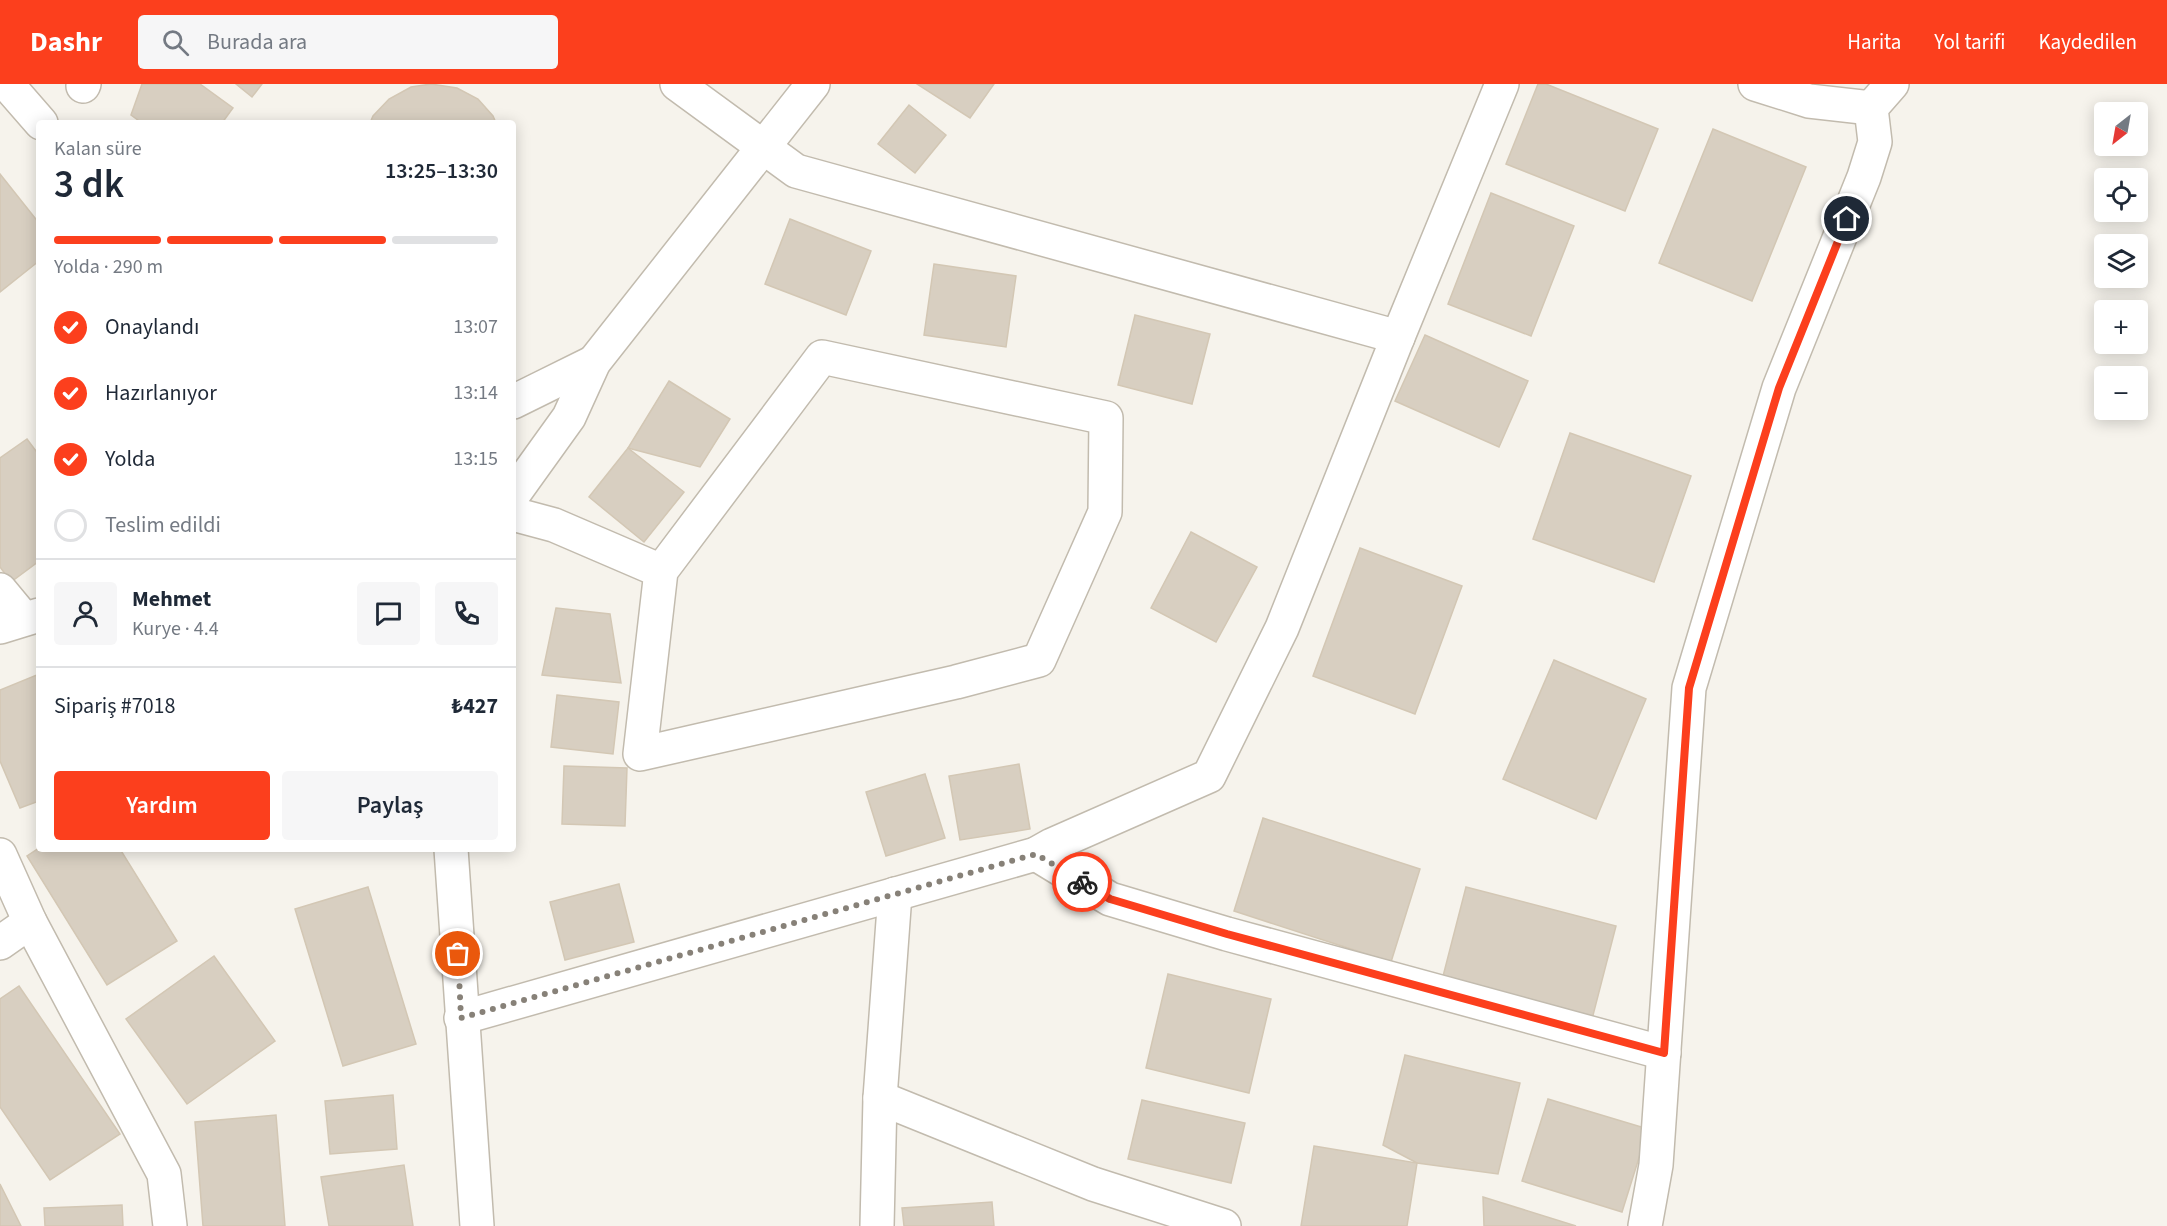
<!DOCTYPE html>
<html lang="tr">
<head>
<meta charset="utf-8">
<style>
	body { margin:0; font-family:"Source Sans 3",sans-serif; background:#f6f6f7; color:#1f2937; height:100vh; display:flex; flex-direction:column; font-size:22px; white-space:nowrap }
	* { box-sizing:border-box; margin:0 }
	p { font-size:20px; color:#747a83 }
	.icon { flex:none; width:33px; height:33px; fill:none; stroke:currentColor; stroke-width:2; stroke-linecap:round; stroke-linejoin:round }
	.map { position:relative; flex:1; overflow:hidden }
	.side { position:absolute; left:36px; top:36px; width:480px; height:732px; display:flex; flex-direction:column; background:#fff; border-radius:6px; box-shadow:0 3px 15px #0003 }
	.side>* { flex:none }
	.needle { width:39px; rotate:211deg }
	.controls { position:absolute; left:2094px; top:18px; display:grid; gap:12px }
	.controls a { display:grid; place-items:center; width:54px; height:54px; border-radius:6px; background:#fff; box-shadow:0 3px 15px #0003; font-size:30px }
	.pin { position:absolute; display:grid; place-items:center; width:51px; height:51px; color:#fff; margin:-26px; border:3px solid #fff; border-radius:50%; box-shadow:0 2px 6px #0007 }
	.courier { position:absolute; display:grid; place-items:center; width:60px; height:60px; margin:-30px; border:4px solid #fc3f1d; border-radius:50%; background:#fff; color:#222; box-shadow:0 2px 8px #0007 }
	.overview em { font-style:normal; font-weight:600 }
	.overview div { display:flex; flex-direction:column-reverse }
	.overview { display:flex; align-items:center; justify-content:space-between; height:102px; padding:0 18px }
	h1 { font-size:39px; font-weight:600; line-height:45px }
	.bar { display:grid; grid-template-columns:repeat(4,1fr); gap:9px 6px; align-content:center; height:72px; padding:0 18px }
	.bar i { height:8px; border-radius:4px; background:#e0e1e3 }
	.bar .selected { background:#fc3f1d }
	.bar p { grid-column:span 4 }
	.line { display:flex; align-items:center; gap:15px; padding:0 18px; border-top:2px solid #e0e1e3 }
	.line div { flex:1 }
	.round { display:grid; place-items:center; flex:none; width:63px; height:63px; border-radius:6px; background:#f6f6f7 }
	ol { padding:0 18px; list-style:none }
	li { display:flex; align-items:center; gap:18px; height:66px }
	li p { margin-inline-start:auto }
	li .icon { padding:6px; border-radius:50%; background:#fc3f1d; color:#fff; stroke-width:4 }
	li:last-child { color:#747a83 }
	li i { width:33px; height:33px; border:3px solid #e0e1e3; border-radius:50% }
	.primary-button { display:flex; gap:12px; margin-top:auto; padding:12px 18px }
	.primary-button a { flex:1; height:69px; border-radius:6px; background:#fc3f1d; color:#fff; font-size:24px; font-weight:600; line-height:69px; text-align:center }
	.primary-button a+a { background:#f6f6f7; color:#1f2937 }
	header { display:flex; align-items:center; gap:36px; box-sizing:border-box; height:84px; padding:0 30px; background:#fc3f1d; color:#fff }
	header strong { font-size:28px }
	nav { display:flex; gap:33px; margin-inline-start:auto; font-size:21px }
	.search { width:420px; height:54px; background:#f6f6f7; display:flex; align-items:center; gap:15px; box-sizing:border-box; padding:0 21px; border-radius:6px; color:#747a83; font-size:22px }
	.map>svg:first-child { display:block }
</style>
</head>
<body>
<header>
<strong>Dashr</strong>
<div class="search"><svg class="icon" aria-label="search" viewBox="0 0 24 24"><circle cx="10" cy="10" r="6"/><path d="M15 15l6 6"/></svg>Burada ara</div>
<nav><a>Harita</a><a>Yol tarifi</a><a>Kaydedilen</a></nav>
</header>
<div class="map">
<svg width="2167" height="1142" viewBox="0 0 2167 1142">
	<rect width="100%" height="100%" fill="#f6f3ec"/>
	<g fill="#d8cfc1" stroke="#d3c7b4" stroke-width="1.5">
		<polygon points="142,0 200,0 233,24 222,39 142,39 131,31"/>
		<polygon points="236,0 262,0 252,13"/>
		<polygon points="431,0 457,4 478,15 493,32 496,39 370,39 373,32 389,15 411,3"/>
		<polygon points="917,0 994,0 970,34"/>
		<polygon points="1538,0 1546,0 1658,45 1625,127 1506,80"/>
		<polygon points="909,21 946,51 915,89 878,60"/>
		<polygon points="1713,45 1806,83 1752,217 1659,179"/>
		<polygon points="0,90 39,139 39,177 0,208"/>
		<polygon points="1491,109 1574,142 1531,252 1448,220"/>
		<polygon points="790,135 871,167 846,231 765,200"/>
		<polygon points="934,180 1016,192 1006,263 924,251"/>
		<polygon points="1135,231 1210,250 1192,320 1118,301"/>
		<polygon points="1425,251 1528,297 1499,363 1395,317"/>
		<polygon points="669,297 730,335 700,383 628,364"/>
		<polygon points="1570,349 1691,392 1654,498 1533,455"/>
		<polygon points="27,355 39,371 39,477 11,498 0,483 0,374"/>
		<polygon points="628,364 684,408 644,458 589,413"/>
		<polygon points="1191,448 1257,483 1216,558 1151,524"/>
		<polygon points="1360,464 1462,502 1415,630 1313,592"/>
		<polygon points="556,524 610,530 621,599 542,591"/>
		<polygon points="1554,576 1646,615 1596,735 1503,695"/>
		<polygon points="39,590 39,717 20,724 0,677 0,606"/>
		<polygon points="557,611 619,618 613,670 551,663"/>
		<polygon points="1019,680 1030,745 960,756 949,692"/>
		<polygon points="564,682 627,684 625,742 562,740"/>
		<polygon points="925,690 945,754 886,772 866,708"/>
		<polygon points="1263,734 1420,785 1391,878 1234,827"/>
		<polygon points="39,764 120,765 177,857 107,901 27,772"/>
		<polygon points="619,800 634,858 565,876 550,818"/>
		<polygon points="368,803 416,960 343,982 295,825"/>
		<polygon points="1466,803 1616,842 1591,939 1441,900"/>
		<polygon points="214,872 275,957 187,1020 126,935"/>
		<polygon points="1168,890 1271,915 1249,1009 1146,984"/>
		<polygon points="19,902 120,1050 50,1096 0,1023 0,915"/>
		<polygon points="1405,971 1520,999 1498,1090 1417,1079 1383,1061"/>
		<polygon points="393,1011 397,1065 330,1070 325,1017"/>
		<polygon points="1548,1015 1648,1045 1622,1128 1522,1097"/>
		<polygon points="1142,1016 1245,1039 1231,1099 1128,1075"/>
		<polygon points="276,1031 285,1142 203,1142 195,1038"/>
		<polygon points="1314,1062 1417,1079 1407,1142 1301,1142"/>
		<polygon points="404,1081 413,1142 329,1142 321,1093"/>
		<polygon points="0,1100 21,1142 0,1142"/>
		<polygon points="1483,1113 1576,1142 1484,1142"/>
		<polygon points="992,1118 994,1142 904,1142 902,1124"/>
		<polygon points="122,1121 123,1142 45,1142 44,1124"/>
	</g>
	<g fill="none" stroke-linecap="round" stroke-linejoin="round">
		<defs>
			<g id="minor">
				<polyline points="7,0 41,39"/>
				<polyline points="677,0 796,87 1398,253"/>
				<polyline points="1755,0 1809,17 1871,24"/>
				<polyline points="83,2 84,0"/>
				<polygon points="822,273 1106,334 1105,428 1039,576 956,598 640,670 661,487"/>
				<polyline points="513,318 594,278"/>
				<polyline points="513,411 569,333 594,278 813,0"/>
				<polyline points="513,430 554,441 661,487"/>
				<polyline points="0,506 24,535"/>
				<polyline points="0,543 39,531"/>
				<polyline points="451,765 477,1142"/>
				<polyline points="1036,770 1110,815 1227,850 1664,969"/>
				<polyline points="0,771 30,838 164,1090 170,1142"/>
				<polyline points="0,859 30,838"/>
				<polyline points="461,934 1036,770 1052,761 1209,692 1282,544 1398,253 1502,0"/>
				<polyline points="880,1014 1093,1100 1224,1142"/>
				<polyline points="877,1142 880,1014 895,810"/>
				<polyline points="1645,1142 1656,1081 1689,604 1779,304 1864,93 1875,58 1871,24 1892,0"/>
			</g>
		</defs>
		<use href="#minor" stroke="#c2bbae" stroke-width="36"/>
		<use href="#minor" stroke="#fff" stroke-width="33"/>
	</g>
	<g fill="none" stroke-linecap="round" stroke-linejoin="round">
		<polyline stroke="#878178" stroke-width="6" stroke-dasharray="0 10.8" points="458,870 461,934 1036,770 1082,798"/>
		<polyline stroke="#fc3f1d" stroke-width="8" points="1082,798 1110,815 1227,850 1664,969 1689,604 1779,304 1847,135"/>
	</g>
</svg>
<div class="controls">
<a><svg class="needle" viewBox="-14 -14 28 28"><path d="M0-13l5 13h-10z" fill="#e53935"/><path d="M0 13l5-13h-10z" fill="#747a83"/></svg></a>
<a><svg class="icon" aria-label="locate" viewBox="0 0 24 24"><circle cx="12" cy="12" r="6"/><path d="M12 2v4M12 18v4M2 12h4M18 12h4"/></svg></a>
<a><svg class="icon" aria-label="layers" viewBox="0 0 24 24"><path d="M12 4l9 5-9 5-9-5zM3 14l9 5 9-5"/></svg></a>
<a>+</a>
<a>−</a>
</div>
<div class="pin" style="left:458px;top:870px;background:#ea580c"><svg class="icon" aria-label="bag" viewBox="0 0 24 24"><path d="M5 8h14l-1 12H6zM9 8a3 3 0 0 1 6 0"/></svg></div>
<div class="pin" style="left:1847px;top:135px;background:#1f2937"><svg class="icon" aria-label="home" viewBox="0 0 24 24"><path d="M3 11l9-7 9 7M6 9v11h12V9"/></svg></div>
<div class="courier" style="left:1082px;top:798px"><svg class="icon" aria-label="bike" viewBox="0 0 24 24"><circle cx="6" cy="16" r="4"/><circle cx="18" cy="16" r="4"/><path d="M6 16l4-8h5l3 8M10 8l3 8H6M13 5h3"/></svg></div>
<section class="side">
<div class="overview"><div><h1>3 dk</h1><p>Kalan süre</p></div><em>13:25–13:30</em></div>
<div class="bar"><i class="selected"></i><i class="selected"></i><i class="selected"></i><i></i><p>Yolda · 290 m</p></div>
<ol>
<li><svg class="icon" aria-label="check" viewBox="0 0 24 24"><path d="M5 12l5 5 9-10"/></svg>Onaylandı<p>13:07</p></li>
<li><svg class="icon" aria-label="check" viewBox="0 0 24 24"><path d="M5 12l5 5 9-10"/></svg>Hazırlanıyor<p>13:14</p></li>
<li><svg class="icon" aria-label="check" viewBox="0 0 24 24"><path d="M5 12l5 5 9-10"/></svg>Yolda<p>13:15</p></li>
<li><i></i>Teslim edildi</li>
</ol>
<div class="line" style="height:108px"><a class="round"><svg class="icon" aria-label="person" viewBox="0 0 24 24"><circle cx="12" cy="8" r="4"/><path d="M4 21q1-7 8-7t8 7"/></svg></a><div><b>Mehmet</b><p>Kurye · 4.4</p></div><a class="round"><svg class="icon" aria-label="chat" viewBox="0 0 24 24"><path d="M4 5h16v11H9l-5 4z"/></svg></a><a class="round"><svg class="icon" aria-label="phone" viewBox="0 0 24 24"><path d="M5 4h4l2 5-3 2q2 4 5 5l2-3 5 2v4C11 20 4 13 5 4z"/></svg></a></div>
<div class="line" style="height:78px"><div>Sipariş #7018</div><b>₺427</b></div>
<div class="primary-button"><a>Yardım</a><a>Paylaş</a></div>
</section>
</div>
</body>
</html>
